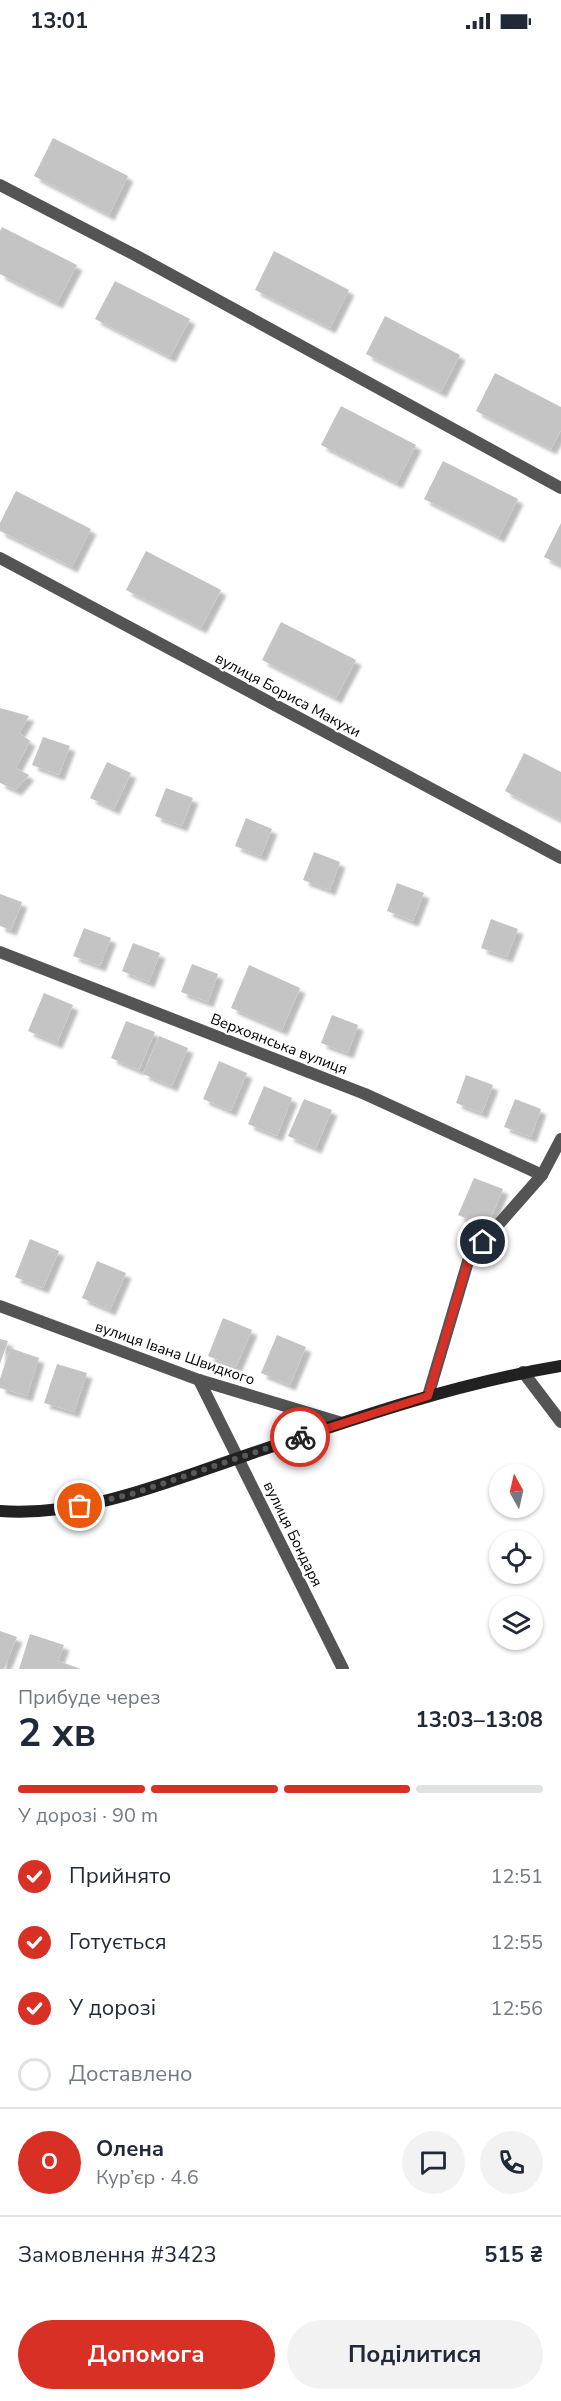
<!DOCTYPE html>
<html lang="uk">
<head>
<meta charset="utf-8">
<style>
	body { margin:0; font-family:"Nunito Sans",sans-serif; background:#f2f2f3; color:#1f2937; height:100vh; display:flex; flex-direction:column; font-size:22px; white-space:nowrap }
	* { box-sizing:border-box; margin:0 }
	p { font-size:20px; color:#747a83 }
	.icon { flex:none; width:33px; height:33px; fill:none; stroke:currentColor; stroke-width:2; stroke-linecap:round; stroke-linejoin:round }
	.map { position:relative; height:1627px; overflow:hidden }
	.drawer { display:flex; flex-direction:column; background:#fff; flex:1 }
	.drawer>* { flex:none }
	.needle { width:39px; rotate:352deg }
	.controls { position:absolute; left:489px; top:1422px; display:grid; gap:12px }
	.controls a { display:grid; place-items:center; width:54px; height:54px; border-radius:50%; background:#fff; box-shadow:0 2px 4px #0004; font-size:30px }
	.pin { position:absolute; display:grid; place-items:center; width:51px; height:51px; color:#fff; margin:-26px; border:3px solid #fff; border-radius:50%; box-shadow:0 2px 6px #0007 }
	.courier { position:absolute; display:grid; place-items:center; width:60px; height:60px; margin:-30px; border:4px solid #d93025; border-radius:50%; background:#fff; color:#222; box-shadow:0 2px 8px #0007 }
	.overview em { font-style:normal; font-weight:700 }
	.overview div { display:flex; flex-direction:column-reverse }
	.overview { display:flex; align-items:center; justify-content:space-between; height:102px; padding:0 18px }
	h1 { font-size:39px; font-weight:700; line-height:45px }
	.bar { display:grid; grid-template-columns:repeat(4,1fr); gap:9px 6px; align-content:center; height:72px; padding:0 18px }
	.bar i { height:8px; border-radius:4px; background:#e0e1e3 }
	.bar .selected { background:#d93025 }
	.bar p { grid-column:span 4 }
	.line { display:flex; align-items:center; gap:15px; padding:0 18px; border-top:2px solid #e0e1e3 }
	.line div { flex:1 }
	.round { display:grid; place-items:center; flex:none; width:63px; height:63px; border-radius:32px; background:#f2f2f3 }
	ol { padding:0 18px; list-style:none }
	li { display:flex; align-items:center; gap:18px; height:66px }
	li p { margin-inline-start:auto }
	li .icon { padding:6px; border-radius:50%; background:#d93025; color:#fff; stroke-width:4 }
	li:last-child { color:#747a83 }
	li i { width:33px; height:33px; border:3px solid #e0e1e3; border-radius:50% }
	.primary-button { display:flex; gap:12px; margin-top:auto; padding:12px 18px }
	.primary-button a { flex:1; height:69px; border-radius:36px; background:#d93025; color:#fff; font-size:24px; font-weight:700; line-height:69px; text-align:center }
	.primary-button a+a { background:#f2f2f3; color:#1f2937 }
	.status { display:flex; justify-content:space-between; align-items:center; height:42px; padding:0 30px; background:#fff; direction:ltr }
	.status svg { height:16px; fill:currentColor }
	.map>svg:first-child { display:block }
</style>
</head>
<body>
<div class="status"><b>13:01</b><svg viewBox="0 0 49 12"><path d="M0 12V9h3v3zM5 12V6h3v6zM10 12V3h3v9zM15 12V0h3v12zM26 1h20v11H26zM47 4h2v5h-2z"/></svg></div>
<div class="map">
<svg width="561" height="1627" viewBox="0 0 561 1627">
	<defs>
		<filter id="shadow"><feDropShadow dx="5.5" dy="5.5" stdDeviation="1.5" flood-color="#0004"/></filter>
	</defs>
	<rect width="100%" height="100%" fill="#fff"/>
	<g fill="#c4c4c4" filter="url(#shadow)">
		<polygon points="53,96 128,134 109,173 34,134"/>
		<polygon points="2,185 77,223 57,261 0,232 0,189"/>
		<polygon points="274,209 349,248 330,286 255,248"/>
		<polygon points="115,239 190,277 170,315 95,277"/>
		<polygon points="385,274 460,313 441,350 366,312"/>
		<polygon points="495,331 561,365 561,388 551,407 476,369"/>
		<polygon points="341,364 416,403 397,441 321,403"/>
		<polygon points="443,419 518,457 499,495 424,457"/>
		<polygon points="16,449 91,487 72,525 0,489 0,481"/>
		<polygon points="561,481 561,523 544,515"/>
		<polygon points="146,509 221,548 201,586 126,548"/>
		<polygon points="281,580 356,618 336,656 262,618"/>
		<polygon points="0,666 29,674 19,691 30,699 16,726 29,733 16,748 0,741"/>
		<polygon points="43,695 70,704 59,733 32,723"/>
		<polygon points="524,711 561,730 561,778 505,749"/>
		<polygon points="107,720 131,731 114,767 90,756"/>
		<polygon points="166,746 193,756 182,784 155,774"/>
		<polygon points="246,776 272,787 261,814 235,804"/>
		<polygon points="314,810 340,820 330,848 303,838"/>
		<polygon points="397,841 424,851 413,879 387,869"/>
		<polygon points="0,852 22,860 11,888 0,884"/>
		<polygon points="491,877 518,887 507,915 481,906"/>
		<polygon points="84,886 111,896 100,924 73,914"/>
		<polygon points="133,901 160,911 149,940 122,929"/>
		<polygon points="192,922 218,932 208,960 181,950"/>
		<polygon points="249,923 300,946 282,988 231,966"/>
		<polygon points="44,951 73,963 57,1001 28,989"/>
		<polygon points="332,973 358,983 348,1011 321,1001"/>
		<polygon points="126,979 155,990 139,1028 111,1016"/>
		<polygon points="159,994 188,1006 172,1044 143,1032"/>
		<polygon points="219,1019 247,1031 231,1069 203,1057"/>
		<polygon points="466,1033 493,1043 482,1071 456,1061"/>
		<polygon points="264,1044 292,1056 277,1094 248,1082"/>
		<polygon points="304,1057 332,1068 316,1106 288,1094"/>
		<polygon points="515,1057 541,1067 531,1095 504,1085"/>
		<polygon points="474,1136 503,1147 487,1185 458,1173"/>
		<polygon points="30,1197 59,1209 43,1246 15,1235"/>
		<polygon points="97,1219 126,1231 110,1268 82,1256"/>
		<polygon points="223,1276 252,1288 236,1325 208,1314"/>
		<polygon points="277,1293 306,1305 290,1343 261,1331"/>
		<polygon points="0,1297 8,1299 0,1322"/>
		<polygon points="10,1306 39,1316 27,1354 0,1346 0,1337"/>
		<polygon points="57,1322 87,1331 74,1370 44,1361"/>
		<polygon points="0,1589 17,1595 4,1627 0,1627"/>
		<polygon points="30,1592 64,1603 58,1619 81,1627 19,1627"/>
	</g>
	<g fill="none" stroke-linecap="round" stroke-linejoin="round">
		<polyline stroke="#545454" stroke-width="12" points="428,1354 469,1216 542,1133 561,1097"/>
		<g stroke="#545454" stroke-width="12">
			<polyline points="0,143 135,213 561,446"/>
			<polyline points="0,516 561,816"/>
			<polyline points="0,910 365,1052 542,1133"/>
			<polyline points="0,1264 199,1338 342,1381"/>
			<polyline points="523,1330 561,1380"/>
			<polyline points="199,1338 343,1627"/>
		</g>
		<path stroke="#212121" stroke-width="12" d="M0,1469C86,1475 167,1440 247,1413C350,1378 453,1342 561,1324"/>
	</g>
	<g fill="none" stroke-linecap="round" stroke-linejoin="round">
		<polyline stroke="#595959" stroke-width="6" stroke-dasharray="0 10.8" points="80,1464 132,1452 300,1395"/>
		<polyline stroke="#d93025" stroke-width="8" points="300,1395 428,1354 469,1216 483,1200"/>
	</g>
	<g text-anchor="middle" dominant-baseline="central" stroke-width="4.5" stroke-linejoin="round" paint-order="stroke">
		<g font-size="15" fill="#000" stroke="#fff">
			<text transform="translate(288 653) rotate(28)">вулиця Бориса Макухи</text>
			<text transform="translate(279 1002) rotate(21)">Верхоянська вулиця</text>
			<text transform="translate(175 1311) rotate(19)">вулиця Івана Швидкого</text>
			<text transform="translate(293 1492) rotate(64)">вулиця Бондаря</text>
		</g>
	</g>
</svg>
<div class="controls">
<a><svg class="needle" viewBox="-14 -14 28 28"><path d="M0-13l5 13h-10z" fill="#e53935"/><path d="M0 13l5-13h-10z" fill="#747a83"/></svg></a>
<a><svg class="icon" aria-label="locate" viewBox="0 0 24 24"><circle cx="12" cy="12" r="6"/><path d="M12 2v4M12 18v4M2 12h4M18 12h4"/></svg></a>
<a><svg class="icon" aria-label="layers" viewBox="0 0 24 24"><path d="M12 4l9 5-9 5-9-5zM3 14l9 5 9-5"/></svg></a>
</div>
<div class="pin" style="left:80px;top:1464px;background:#ea580c"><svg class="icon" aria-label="bag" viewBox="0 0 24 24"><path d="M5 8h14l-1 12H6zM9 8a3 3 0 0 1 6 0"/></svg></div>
<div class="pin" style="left:483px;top:1200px;background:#1f2937"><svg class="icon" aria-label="home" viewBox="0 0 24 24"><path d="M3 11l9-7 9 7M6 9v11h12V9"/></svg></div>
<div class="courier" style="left:300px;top:1395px"><svg class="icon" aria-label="bike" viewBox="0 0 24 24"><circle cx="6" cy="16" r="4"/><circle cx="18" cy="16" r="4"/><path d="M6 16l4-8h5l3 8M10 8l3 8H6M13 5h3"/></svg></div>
</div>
<section class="drawer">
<div class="overview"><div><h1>2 хв</h1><p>Прибуде через</p></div><em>13:03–13:08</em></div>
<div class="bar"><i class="selected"></i><i class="selected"></i><i class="selected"></i><i></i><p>У дорозі · 90 m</p></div>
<ol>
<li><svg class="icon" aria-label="check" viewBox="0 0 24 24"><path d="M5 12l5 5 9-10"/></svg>Прийнято<p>12:51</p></li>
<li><svg class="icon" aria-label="check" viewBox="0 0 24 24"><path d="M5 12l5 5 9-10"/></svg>Готується<p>12:55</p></li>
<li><svg class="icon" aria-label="check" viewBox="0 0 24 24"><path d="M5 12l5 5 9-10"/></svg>У дорозі<p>12:56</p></li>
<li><i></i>Доставлено</li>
</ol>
<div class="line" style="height:108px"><b class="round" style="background:#d93025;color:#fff">О</b><div><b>Олена</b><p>Кур’єр · 4.6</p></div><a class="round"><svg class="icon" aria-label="chat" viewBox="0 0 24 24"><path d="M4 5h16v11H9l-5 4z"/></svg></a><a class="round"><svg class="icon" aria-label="phone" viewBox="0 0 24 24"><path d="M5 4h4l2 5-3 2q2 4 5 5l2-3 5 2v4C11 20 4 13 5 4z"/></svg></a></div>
<div class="line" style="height:78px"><div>Замовлення #3423</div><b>515 ₴</b></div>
<div class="primary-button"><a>Допомога</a><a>Поділитися</a></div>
</section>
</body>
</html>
